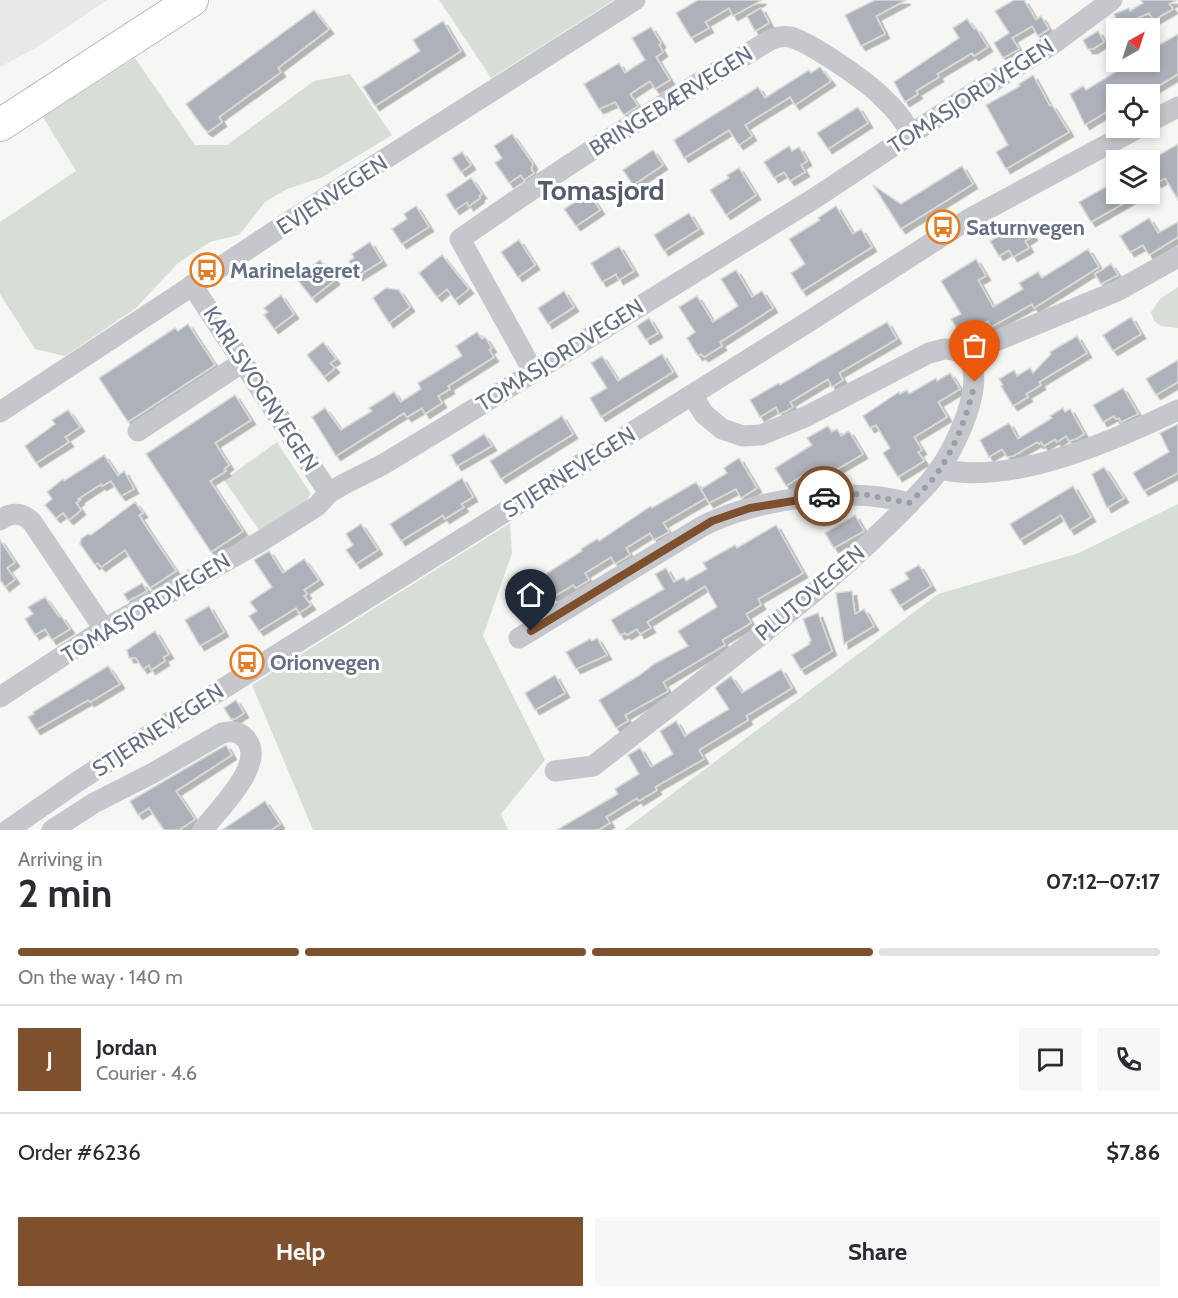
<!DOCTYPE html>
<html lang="en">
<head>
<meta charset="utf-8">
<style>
	body { margin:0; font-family:Cabin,sans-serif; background:#f7f7f7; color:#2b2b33; height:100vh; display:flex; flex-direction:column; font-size:22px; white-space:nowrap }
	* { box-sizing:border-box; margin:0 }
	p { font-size:20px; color:#7c7c81 }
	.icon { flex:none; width:33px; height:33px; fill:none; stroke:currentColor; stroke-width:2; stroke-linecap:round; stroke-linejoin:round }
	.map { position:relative; height:830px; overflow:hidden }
	.sheet { display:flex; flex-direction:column; background:#fff; flex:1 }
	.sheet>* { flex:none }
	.needle { width:39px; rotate:39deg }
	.controls { position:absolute; left:1106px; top:18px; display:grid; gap:12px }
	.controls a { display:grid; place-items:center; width:54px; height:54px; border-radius:0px; background:#fff; box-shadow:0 3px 9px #0003; font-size:30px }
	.pin { position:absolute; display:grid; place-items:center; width:51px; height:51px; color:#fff; margin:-62px -26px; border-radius:50% 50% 50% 0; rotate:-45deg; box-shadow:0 0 6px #0007 }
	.pin .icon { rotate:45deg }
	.courier { position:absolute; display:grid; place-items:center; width:60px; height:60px; margin:-30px; border:4px solid #7e502e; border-radius:50%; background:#fff; color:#222; box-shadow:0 2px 8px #0007 }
	.headline em { font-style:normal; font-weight:700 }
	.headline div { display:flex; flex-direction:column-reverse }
	.headline { display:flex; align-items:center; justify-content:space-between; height:102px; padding:0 18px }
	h1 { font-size:39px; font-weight:700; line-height:45px }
	.bar { display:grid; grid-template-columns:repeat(4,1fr); gap:9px 6px; align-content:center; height:72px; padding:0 18px }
	.bar i { height:8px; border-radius:4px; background:#e1e1e2 }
	.bar .active { background:#7e502e }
	.bar p { grid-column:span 4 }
	.line { display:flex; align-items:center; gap:15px; padding:0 18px; border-top:2px solid #e1e1e2 }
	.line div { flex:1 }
	.round { display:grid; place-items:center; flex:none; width:63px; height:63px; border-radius:0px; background:#f7f7f7 }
	.action { display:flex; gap:12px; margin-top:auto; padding:12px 18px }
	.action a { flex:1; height:69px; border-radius:0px; background:#7e502e; color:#fff; font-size:24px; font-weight:700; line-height:69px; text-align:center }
	.action a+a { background:#f7f7f7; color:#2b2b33 }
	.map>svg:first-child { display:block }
</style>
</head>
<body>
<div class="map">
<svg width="1178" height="830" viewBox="0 0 1178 830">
	<defs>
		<filter id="shadow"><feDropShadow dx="4.5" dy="4.5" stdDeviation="0" flood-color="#0004"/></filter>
	</defs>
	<rect width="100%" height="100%" fill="#f6f7f4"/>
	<polygon fill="#e7e8e7" points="0,0 107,0 34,49 0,67"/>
	<g fill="#d7ded5">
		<polygon points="439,0 614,0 491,78"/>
		<polygon points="135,58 195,145 227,145 314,81 350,74 392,135 323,177 287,189 265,202 239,235 210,242 178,263 136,308 65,356 35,349 0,294 0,222 76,171 43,117"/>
		<polygon points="1178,287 1178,328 1161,326 1154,321 1151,312 1160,299"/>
		<polygon points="277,442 311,494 302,506 259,530 224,480"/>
		<polygon points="1178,504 1178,830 624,830 938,594 1079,553"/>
		<polygon points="510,523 512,553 483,636 545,760 501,814 508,830 313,830 252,685"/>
	</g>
	<g fill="#adb2ba" stroke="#d8d9d7" stroke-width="1.5" filter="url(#shadow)">
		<polygon points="698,0 762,0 733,16 729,8 705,22 709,28 691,38 676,13"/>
		<polygon points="875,0 906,0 876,16 885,34 861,46 845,15"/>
		<polygon points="1014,0 1024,0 1036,20 1041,16 1049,29 1038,36 1032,26 1012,38 1019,49 1003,58 994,43 1009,33 995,11"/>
		<polygon points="1141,0 1177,0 1169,4 1173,9 1154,20 1149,13 1119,26 1114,14 1129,8 1130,11 1143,3"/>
		<polygon points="761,8 769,23 755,31 747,16"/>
		<polygon points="314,10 329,29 278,68 281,72 219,117 222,122 208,132 204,129 186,104"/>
		<polygon points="967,19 974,29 976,28 988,47 974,56 972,53 937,74 939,77 916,91 918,94 905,102 894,82 959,38 953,28"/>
		<polygon points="443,21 461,51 375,106 363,87 420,51 413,40"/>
		<polygon points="651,27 661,43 659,45 663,52 656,57 670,80 655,89 650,81 630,94 638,106 624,115 615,102 599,109 584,84 619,63 625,73 645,60 632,38"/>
		<polygon points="1098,31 1104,42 1093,49 1088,49 1083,40"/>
		<polygon points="1178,34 1178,74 1145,94 1116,94 1116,106 1085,125 1070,94 1083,86 1086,90 1132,62 1149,62 1149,51"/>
		<polygon points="820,67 831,81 795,105 790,97 745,125 752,136 739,145 729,130 684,158 674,140 758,87 765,98 809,70 811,73"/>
		<polygon points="1033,75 1050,106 1052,105 1069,132 1006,169 996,152 1008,145 986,105 1020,86 1019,84"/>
		<polygon points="858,107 868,123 828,149 817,133"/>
		<polygon points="512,134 533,164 531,169 534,173 524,180 521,175 509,183 495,163 502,158 494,146"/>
		<polygon points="1178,144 1178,200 1165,178 1157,183 1155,180 1149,179 1149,161"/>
		<polygon points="789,146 792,151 799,147 807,161 801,165 805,172 790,181 784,172 774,178 764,162"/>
		<polygon points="653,150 663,165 633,185 623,170"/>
		<polygon points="462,152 471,165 461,172 452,158"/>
		<polygon points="962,166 973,184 901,229 873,185 901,204"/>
		<polygon points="739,168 756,195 726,215 710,190 729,178 727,175"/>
		<polygon points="471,178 482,194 479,196 480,198 469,206 467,202 455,210 446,195"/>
		<polygon points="1116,181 1116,194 1140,194 1091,222 1079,202"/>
		<polygon points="589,193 600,210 576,226 564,209"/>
		<polygon points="416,206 429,227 402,244 392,229 407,219 404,214"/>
		<polygon points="836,206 853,234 861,229 872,247 802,291 791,273 805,264 789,239 820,220 818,218"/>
		<polygon points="689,213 699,229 664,251 654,235"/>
		<polygon points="1149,218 1158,233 1178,222 1178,237 1149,255 1143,245 1130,252 1120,236"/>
		<polygon points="1024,221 1033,236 1025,241 1029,248 1013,257 1009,250 999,256 990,241"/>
		<polygon points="519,240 535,265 518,277 501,252"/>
		<polygon points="370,242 382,261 358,276 349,261 354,258 352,254"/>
		<polygon points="619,246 634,271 619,280 616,274 602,282 591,263"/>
		<polygon points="1088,249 1099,267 1034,308 1032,304 991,327 988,321 967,333 959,332 951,319 961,314 941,281 976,259 986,276 978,280 993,307 1023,289 1019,283 1038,272 1042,278"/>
		<polygon points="442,255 469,289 455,300 447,289 437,297 419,273"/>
		<polygon points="320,260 335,280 312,298 296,278"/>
		<polygon points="1111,264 1118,275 1101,284 1095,274"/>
		<polygon points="736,270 752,297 762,291 773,308 720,342 722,346 704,357 701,354 698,356 687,338 695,332 679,307 697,296 713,322 738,306 721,279"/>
		<polygon points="386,288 399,290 410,307 389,323 373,298"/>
		<polygon points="564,291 574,307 548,324 538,308"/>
		<polygon points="281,295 294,314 274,329 264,315 268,312 264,308"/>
		<polygon points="1131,317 1141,334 1113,351 1103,335"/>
		<polygon points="649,318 658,333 646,340 637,326"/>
		<polygon points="887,322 897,339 839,373 843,380 832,387 828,379 790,402 793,407 786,411 779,414 776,407 760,417 750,400 779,383 780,385"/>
		<polygon points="188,324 215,365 128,422 99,378 175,328 178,331"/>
		<polygon points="477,332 482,339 485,337 492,348 489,350 494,357 448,386 450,389 438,396 442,403 425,414 422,408 407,417 404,413 336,456 312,417 325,408 341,430 372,411 369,408 394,392 401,402 421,389 418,383 462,356 456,346"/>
		<polygon points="1077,336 1087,353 1039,382 1041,385 1026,394 1028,397 1013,406 1001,386 1003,385 999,379 1014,370 1017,376 1030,368 1033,373 1051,354 1050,352"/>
		<polygon points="323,342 336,359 330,363 335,368 324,377 307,355"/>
		<polygon points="662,354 673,372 601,417 590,398 607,388 591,363 602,356 618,381"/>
		<polygon points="1178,360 1178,382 1156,395 1146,379"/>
		<polygon points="950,373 960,389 938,402 947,417 914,437 922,450 918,452 924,461 898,477 883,453 890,448 876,425 870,428 863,416 899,392 900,394 907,390 909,394 936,378 937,381"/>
		<polygon points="1123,388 1138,414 1121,422 1119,418 1116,419 1114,416 1103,422 1093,405"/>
		<polygon points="235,395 251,420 215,443 229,465 224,469 226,471 210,481 243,531 211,552 146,454"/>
		<polygon points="1063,408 1065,412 1070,409 1084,434 1076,439 1069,441 1066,436 1057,442 1055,439 1044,446 1041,442 1039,444 1037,442 1013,456 1007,457 1002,449 989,457 980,440 1009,423 1018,439 1052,418 1050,416"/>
		<polygon points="68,410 80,427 65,437 69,442 36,463 25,446 55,424 52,420"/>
		<polygon points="562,416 573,434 501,479 490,461"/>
		<polygon points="1178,424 1178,473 1144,491 1133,473 1169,452 1160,433"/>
		<polygon points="828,426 832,432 837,429 841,436 849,431 863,454 834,471 831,467 805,484 801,476 786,486 775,468 812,445 807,438"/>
		<polygon points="484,434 492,446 457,466 451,455"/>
		<polygon points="104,455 118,476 124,471 134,489 121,496 111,481 102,486 101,484 78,499 80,500 76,503 81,510 69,520 63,513 56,518 45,505 52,499 47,492 63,479 64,481"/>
		<polygon points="739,458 757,488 741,498 736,489 709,503 701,489 727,473 724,468"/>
		<polygon points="1104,467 1124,498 1107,508 1092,474"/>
		<polygon points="462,478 473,497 461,504 464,507 445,519 443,515 401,541 390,524"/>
		<polygon points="696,482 706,498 663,523 669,532 654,540 650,533 626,548 630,555 615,564 611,557 585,573 589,580 576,588 573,585 553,597 541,577 582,551 581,549 597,539 599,541 651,506 652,508"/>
		<polygon points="1073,486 1091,517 1070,530 1061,515 1020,540 1010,524"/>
		<polygon points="135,502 143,513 139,515 147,528 176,571 150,588 125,550 101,567 98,563 95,565 80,544 81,539 88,534 91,535"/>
		<polygon points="855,515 864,531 834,548 825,533"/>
		<polygon points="361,524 378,550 356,564 346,550 353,545 346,534"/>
		<polygon points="776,525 803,573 758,599 761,605 746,614 751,623 722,640 725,645 663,682 668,691 625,715 628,721 616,728 599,700 640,675 654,664 688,646 678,631 717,607 705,586 647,622 651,628 640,634 637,629 627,635 625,633 620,635 611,620 664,589 655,574 666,568 674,582 684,577 686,581 707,569 703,563 735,545 737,548"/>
		<polygon points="0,540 15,562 7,568 15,579 5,587 0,580"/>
		<polygon points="269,551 283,573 304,559 319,580 304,590 307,594 304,596 311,605 299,613 296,608 259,631 249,616 257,611 250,602 272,587 254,560"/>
		<polygon points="919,565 931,586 900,606 890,590 909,579 905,573"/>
		<polygon points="142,583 147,591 128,601 124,594"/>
		<polygon points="852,591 855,614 864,609 874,626 844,644 836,593"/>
		<polygon points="45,597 59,617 61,616 70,629 52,640 45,629 35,635 25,619 33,614 28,607"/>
		<polygon points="209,606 224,632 200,646 185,620"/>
		<polygon points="818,613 832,651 801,670 792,655 810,644 809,642 811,641 803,619"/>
		<polygon points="155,631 169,654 163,657 165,661 151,670 149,665 143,669 136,658 129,658 127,650"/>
		<polygon points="597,638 607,655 576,669 566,652 590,639 592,641"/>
		<polygon points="108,666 120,684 90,702 88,700 36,730 28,717 34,714 33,712"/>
		<polygon points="781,669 792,688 746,716 748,720 699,750 704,759 655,787 657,790 639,801 637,798 606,817 610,823 598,830 557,830 618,794 615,789 639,774 628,755 640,748 651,767 673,754 660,731 676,721 685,736 729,709 715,688 731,676 742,693"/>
		<polygon points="555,675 565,693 535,710 525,693"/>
		<polygon points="236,700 244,713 235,719 231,719 224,708"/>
		<polygon points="226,745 232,755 176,791 195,819 179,830 164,830 149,808 138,815 130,801"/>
		<polygon points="265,801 280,824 271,830 222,830"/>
	</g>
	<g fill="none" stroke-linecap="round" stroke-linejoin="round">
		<defs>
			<polyline id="highway" points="0,125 192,0"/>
		</defs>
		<use href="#highway" stroke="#b8babe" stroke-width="34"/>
		<g stroke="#c5c7cc" stroke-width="21">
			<polyline points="1149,122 1178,107"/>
			<polyline points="192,285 329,493"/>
			<path d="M533,371L460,239C561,168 665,102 772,39C778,37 784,36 790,37C810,42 868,82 883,98C895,109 904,120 911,134"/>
			<polyline points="692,395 704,414 722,429 743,436 761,435 807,416 929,353 944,349 955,350 996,341 1117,291 1178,257"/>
			<polyline points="0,412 377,164 635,0"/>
			<polyline points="138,431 243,362"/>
			<path d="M940,469C1012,486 1113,441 1178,410"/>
			<path d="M0,520C11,512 22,512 32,522L104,629"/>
			<path d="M519,638L701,527C756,498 849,486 909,503"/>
			<polyline points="0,697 104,629 258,543 317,506 329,493 344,484 382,465 453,422 815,198 958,103 1054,43 1112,0"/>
			<path d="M555,771L593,766C669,707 745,649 819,588C850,561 880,534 909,504C918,494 928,485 936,474C951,454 967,420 972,395C976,376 975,358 955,350"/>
			<polyline points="8,830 77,782 149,735 808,322 969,219 1138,128"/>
			<path d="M52,830L94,803L153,773L222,733C230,731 238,731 244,737C270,762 217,810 203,830"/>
		</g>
		<use href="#highway" stroke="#fff" stroke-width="32"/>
	</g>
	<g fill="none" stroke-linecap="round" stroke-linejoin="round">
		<path stroke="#989fac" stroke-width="6" stroke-dasharray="0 10.8" d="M824,496L862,494L909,503C919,493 930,484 938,472C956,446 968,413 975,382"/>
		<polyline stroke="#7e502e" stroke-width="8" points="531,631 712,521 750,508 824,496"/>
	</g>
	<defs>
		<symbol id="bus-ring" viewBox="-11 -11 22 22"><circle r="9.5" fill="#fff" stroke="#e37e28" stroke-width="1.5"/><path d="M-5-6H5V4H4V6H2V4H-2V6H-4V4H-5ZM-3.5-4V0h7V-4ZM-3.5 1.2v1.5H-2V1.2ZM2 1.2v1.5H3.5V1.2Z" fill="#e37e28"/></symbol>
	</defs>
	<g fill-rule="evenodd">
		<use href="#bus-ring" x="924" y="208" width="38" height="38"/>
		<use href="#bus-ring" x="188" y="251" width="38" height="38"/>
		<use href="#bus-ring" x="228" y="643" width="38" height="38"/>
	</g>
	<g text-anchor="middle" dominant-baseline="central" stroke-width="6" stroke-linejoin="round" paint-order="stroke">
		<g font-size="22" fill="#667085" stroke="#fff">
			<text transform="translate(971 96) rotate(-33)">TOMASJORDVEGEN</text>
			<text transform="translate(671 101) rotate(-32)">BRINGEBÆRVEGEN</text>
			<text transform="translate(332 195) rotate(-33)">EVJENVEGEN</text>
			<text transform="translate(560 355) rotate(-32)">TOMASJORDVEGEN</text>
			<text transform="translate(261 389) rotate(57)">KARLSVOGNVEGEN</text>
			<text transform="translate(569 472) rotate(-32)">STJERNEVEGEN</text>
			<text transform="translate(810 593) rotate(-40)">PLUTOVEGEN</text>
			<text transform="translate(146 608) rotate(-31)">TOMASJORDVEGEN</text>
			<text transform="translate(158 730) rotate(-33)">STJERNEVEGEN</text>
		</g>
		<g font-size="22" font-weight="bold" fill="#667085" stroke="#fff" text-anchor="start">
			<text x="966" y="227">Saturnvegen</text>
			<text x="230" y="270">Marinelageret</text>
			<text x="270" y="662">Orionvegen</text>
		</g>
		<g font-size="28" font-weight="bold" fill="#545b6a" stroke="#fff">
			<text x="601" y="190">Tomasjord</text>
		</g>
	</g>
</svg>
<div class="controls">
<a><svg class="needle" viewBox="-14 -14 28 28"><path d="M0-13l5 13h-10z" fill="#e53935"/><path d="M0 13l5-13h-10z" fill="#7c7c81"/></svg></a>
<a><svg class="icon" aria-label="locate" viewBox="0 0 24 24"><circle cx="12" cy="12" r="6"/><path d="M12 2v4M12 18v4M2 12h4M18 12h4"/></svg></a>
<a><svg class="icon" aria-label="layers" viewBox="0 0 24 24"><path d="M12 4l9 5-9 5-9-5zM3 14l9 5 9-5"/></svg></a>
</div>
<div class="pin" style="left:975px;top:382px;background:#ea580c"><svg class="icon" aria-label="bag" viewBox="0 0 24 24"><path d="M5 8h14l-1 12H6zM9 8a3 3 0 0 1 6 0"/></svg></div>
<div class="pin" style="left:531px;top:631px;background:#1f2937"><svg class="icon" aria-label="home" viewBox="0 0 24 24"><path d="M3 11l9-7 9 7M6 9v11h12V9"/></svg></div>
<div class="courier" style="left:824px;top:496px"><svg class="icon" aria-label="car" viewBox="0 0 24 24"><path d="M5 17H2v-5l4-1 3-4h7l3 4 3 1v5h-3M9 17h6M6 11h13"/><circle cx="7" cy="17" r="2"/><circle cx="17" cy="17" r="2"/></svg></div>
</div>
<section class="sheet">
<div class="headline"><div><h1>2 min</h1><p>Arriving in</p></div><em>07:12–07:17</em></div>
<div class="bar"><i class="active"></i><i class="active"></i><i class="active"></i><i></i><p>On the way · 140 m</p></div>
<div class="line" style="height:108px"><b class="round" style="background:#7e502e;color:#fff">J</b><div><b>Jordan</b><p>Courier · 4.6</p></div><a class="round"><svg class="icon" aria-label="chat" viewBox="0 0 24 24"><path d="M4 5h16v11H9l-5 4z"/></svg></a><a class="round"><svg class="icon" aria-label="phone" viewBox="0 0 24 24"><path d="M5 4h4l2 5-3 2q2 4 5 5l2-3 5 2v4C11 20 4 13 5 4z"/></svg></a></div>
<div class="line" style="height:78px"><div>Order #6236</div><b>$7.86</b></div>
<div class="action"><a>Help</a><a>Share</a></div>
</section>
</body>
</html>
